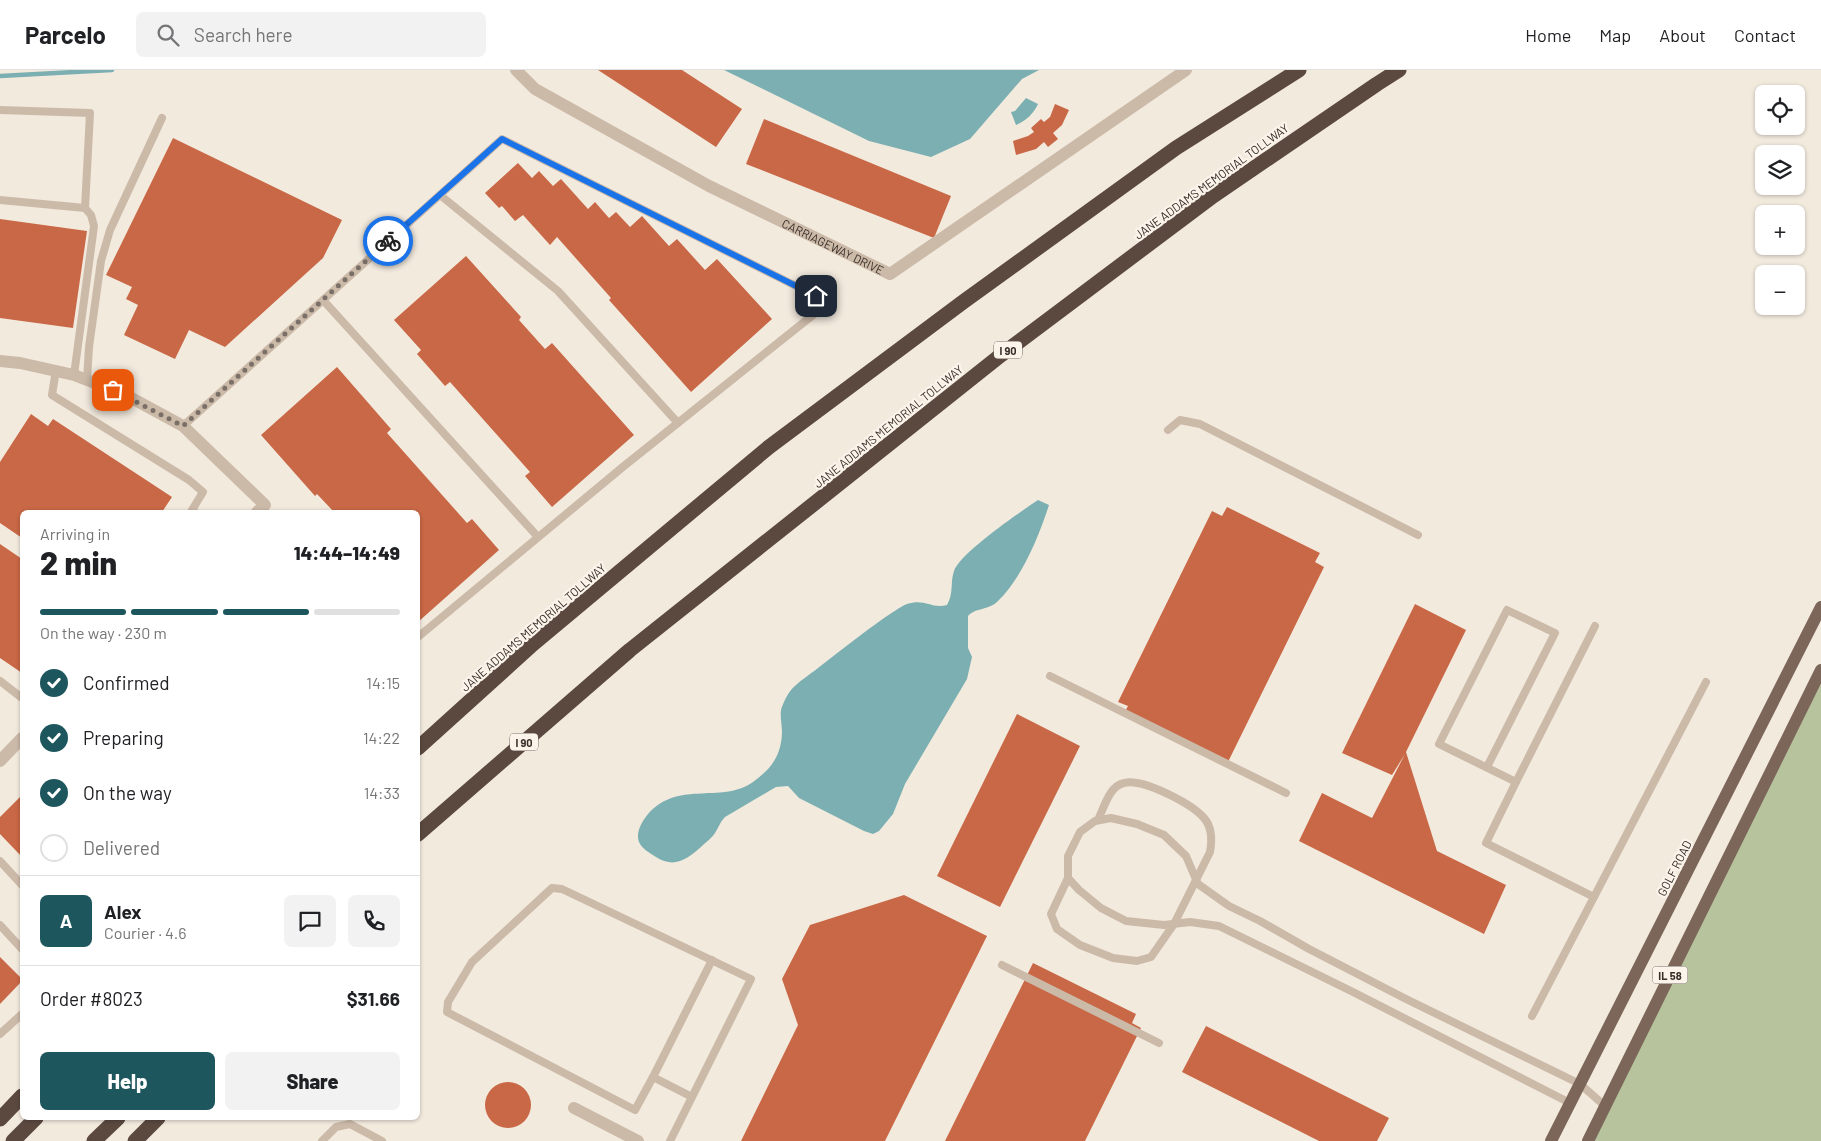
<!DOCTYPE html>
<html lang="en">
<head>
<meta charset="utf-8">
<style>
	body { margin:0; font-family:Barlow,sans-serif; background:#f2f2f2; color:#202124; height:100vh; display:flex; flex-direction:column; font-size:19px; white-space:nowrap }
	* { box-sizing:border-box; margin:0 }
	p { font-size:16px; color:#757577 }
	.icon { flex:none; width:28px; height:28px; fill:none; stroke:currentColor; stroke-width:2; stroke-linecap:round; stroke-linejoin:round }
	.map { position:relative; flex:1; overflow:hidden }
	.sheet { position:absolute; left:20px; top:440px; width:400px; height:610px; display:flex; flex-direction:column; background:#fff; border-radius:8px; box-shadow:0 1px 4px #0004 }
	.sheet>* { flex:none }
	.tools { position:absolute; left:1755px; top:15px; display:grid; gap:10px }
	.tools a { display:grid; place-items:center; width:50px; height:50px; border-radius:8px; background:#fff; box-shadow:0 1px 4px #0004; font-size:25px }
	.pin { position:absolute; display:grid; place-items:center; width:42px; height:42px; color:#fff; margin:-21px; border-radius:10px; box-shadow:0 2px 8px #0006 }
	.courier { position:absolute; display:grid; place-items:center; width:50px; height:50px; margin:-25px; border:4px solid #1a73e8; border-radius:50%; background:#fff; color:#222; box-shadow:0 1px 6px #0007 }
	.headline em { font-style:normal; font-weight:800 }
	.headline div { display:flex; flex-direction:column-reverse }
	.headline { display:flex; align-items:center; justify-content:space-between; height:85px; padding:0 20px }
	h1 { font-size:32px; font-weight:800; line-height:38px }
	.bar { display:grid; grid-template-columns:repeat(4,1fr); gap:8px 5px; align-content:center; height:60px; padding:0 20px }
	.bar i { height:6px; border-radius:4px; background:#e0e0e0 }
	.bar .active { background:#1d575d }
	.bar p { grid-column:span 4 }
	.line { display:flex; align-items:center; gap:12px; padding:0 20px; border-top:1px solid #e0e0e0 }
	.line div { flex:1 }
	.round { display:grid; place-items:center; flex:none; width:52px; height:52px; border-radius:8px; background:#f2f2f2 }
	ol { padding:0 20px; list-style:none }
	li { display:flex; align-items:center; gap:15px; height:55px }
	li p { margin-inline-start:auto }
	li .icon { padding:5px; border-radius:50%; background:#1d575d; color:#fff; stroke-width:4 }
	li:last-child { color:#757577 }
	li i { width:28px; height:28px; border:2px solid #e0e0e0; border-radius:50% }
	.primary-button { display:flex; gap:10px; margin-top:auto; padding:10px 20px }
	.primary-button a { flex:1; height:58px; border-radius:8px; background:#1d575d; color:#fff; font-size:20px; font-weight:800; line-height:58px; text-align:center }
	.primary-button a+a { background:#f2f2f2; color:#202124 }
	header { display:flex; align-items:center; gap:30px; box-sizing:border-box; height:70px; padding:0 25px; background:#fff; border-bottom:1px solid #e0e0e0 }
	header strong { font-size:24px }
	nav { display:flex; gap:28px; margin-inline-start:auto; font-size:18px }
	.search { width:350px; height:45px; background:#f2f2f2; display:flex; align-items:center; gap:12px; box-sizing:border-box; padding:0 18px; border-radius:8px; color:#757577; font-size:19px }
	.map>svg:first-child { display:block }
</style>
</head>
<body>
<header>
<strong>Parcelo</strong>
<div class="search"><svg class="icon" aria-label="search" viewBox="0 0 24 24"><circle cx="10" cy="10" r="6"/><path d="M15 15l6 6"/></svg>Search here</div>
<nav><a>Home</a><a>Map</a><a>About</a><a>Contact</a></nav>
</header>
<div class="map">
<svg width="1821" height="1071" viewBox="0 0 1821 1071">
	<rect width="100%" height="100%" fill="#f3eade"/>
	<polygon fill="#b6c39d" points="1821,600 1821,1071 1590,1071"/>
	<g fill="#7cafb2">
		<polygon points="724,0 1039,0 1022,9 970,69 931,87 869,71"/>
		<path d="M1026,28L1038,34C1034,43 1026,51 1016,55L1011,42L1015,41Z"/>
		<path d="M1038,430L1049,435C1039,466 1022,508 998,531C988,541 976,537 968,546V578L972,587L967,609L905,714L893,744L879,761L873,764L864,761L799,728L788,716L776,717L725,747C720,752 719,757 715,763C712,768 706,772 702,776C688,789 674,799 656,787C650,783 642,779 639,772C636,764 640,755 645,748C674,708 721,735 753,712C771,699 781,686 782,663C782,655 780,647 781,640C783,633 787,625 791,620C798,612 809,605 818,598C840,581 861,564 884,548C891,544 899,537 907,534C925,528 931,539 947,535C954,523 950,512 954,501C960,483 1020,442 1038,430Z"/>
	</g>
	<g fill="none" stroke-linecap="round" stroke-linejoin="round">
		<polyline stroke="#7cafb2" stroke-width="4.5" points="0,6 112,0"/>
	</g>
	<g fill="#c96846">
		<polygon points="598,0 682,0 742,39 716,77"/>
		<polygon points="1055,34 1069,40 1062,55 1053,63 1058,69 1048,77 1044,72 1036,79 1016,85 1013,71 1028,66 1034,62 1031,58 1041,49 1044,52 1050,47"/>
		<polygon points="764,49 951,126 934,168 746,94"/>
		<polygon points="173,68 342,150 323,188 225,277 189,260 175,289 124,265 138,235 126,229 132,217 106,205"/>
		<polygon points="518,93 532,108 539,101 553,116 561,109 588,139 595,132 609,148 616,142 630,157 642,146 669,176 677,169 705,200 717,189 772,249 691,322 609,230 611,228 557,167 550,175 523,145 515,151 502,136 499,138 485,123"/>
		<polygon points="0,149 87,161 73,258 0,248"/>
		<polygon points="466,186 521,247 519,250 545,279 552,273 634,365 552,437 525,406 530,402 450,312 445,316 417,284 421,280 394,250"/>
		<polygon points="337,297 391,359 387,363 467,453 472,449 499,480 418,552 418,442 334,442 317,424 315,426 261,365"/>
		<polygon points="31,344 48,356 53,349 172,427 162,442 22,442 22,468 0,453 0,392"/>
		<polygon points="1227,437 1320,483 1315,492 1324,497 1226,696 1123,645 1128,636 1118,632 1212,441 1222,446"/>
		<polygon points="0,474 22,489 22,603 0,588"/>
		<polygon points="1415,534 1466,560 1406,682 1437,781 1506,815 1484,864 1299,771 1322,723 1372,748 1405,684 1392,705 1342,683"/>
		<polygon points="1017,644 1080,676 1000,837 937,806"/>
		<polygon points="22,725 22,787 0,764 0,747"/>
		<polygon points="904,825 987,866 885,1071 741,1071 798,955 782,909 810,855"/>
		<polygon points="0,887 22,909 22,911 0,934"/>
		<polygon points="1033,893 1136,944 1132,953 1141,958 1085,1071 945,1071"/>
		<polygon points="1206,956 1389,1048 1377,1071 1319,1071 1182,1002"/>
		<circle cx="508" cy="1035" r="23"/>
	</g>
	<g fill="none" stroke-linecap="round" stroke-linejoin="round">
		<g stroke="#ccbaa9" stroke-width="8">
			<polyline points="0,40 90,43 85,138 91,145 94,156 74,305"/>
			<polyline points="440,125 558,221 678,353"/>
			<polyline points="0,130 85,138"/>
			<polyline points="323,230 538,467"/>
			<polyline points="56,300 52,325 189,410 203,422 192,440 195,442"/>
			<polyline points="87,310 89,277 101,191 110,160 162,48"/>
			<polyline points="183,356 502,69 816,226 818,241 624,396 418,567"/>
			<polyline points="1168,360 1180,350 1200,354 1418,465"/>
			<polyline points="1050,606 1286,723"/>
			<polyline points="0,611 22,628"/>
			<polyline points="1487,697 1555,563 1507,540 1439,674 1516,712 1486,773 1594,827"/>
			<polyline points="1516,712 1595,556"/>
			<polyline points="0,791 22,815"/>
			<path d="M1068,808L1051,844L1057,859L1080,875L1113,888L1137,891L1151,887L1174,854L1210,782C1212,771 1212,757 1204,748C1192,734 1143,708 1124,713C1109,716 1104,738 1098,750"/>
			<polyline points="0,855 22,879"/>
			<polyline points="1002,895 1159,973"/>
			<polyline points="1532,946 1706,612"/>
			<polyline points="0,964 22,944"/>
			<polyline points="653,1007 712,890"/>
			<polyline points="1570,1033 1353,922 1219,856 1190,852 1164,855 1126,851 1101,838 1079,820 1068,808 1068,786 1080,762 1095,751 1111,748 1137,754 1164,765 1186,786 1198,814 1229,836 1260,851 1309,879 1406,929 1580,1014 1605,1036"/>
			<polyline points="322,1071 336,1057 350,1054 382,1071"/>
			<polyline points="670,1071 751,909 562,819 552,818 472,892 448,932 447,942 635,1040 653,1007 692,1027"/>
		</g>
		<g stroke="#ccbaa9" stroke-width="12">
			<path id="s1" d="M516,0L535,19L709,116L890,204L1186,0"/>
			<polyline points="0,291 20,293 74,305 126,325 183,356 265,435 257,442"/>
			<polyline points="0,691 22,668"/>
			<polyline points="574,1038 638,1071"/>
		</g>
		<g stroke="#7c665a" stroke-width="12">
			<polyline points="1551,1071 1821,537"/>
			<polyline points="1588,1071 1821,600"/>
		</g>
		<g stroke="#5b4940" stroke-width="15">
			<polyline points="418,678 533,574 769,377 963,232 1176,78 1299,0"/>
			<polyline points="418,764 630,580 1001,285 1213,126 1377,14 1399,0"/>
			<polyline points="0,1049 22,1026"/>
			<polyline points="13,1071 36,1048"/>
			<polyline points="94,1071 118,1048"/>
			<polyline points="135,1071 158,1048"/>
		</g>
	</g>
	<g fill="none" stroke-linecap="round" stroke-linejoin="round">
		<polyline stroke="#7a7068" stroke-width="5" stroke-dasharray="0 9" points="113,320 183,356 388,171"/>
		<polyline stroke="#1a73e8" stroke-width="6" points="388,171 502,69 816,226"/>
	</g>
	<g text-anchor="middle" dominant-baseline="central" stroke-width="4.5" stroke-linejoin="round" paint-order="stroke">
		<g fill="#fbf4eb" stroke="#736a63" stroke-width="1">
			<rect x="994" y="271.5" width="28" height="17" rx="4"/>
			<rect x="510" y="663.5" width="28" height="17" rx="4"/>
			<rect x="1652.5" y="896.5" width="35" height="17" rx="4"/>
		</g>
		<g font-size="11" font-weight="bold" fill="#392f29">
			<text x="1008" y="280">I 90</text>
			<text x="524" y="672">I 90</text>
			<text x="1670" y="905">IL 58</text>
		</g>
		<g font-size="12" fill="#392f29" stroke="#fbf4eb">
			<text transform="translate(1211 111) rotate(-36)">JANE ADDAMS MEMORIAL TOLLWAY</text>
			<text stroke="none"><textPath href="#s1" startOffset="364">CARRIAGEWAY DRIVE</textPath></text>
			<text transform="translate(888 356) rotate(-39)">JANE ADDAMS MEMORIAL TOLLWAY</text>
			<text transform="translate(533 557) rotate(-41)">JANE ADDAMS MEMORIAL TOLLWAY</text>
			<text transform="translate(1674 798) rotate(-63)">GOLF ROAD</text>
		</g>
	</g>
</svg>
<div class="tools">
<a><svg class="icon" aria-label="locate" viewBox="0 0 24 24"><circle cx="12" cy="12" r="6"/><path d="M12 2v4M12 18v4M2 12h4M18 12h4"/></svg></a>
<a><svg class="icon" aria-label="layers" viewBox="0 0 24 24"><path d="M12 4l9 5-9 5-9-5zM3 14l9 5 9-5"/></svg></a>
<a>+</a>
<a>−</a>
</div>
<div class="pin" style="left:113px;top:320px;background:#ea580c"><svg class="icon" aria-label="bag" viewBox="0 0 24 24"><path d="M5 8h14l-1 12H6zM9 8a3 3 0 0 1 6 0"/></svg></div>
<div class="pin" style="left:816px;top:226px;background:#1f2937"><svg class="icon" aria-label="home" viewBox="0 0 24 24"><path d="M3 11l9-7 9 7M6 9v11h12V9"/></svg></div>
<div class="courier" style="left:388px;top:171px"><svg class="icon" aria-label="bike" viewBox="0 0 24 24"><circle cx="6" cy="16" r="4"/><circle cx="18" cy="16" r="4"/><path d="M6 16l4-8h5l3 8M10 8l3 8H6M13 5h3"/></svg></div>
<section class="sheet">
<div class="headline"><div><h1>2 min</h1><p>Arriving in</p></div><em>14:44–14:49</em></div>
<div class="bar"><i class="active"></i><i class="active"></i><i class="active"></i><i></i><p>On the way · 230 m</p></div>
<ol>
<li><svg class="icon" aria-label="check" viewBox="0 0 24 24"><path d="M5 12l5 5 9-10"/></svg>Confirmed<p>14:15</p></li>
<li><svg class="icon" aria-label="check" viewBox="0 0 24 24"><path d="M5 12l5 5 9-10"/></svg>Preparing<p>14:22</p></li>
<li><svg class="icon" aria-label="check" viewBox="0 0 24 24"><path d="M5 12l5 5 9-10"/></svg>On the way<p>14:33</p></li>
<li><i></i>Delivered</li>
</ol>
<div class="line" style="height:90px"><b class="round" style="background:#1d575d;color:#fff">A</b><div><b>Alex</b><p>Courier · 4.6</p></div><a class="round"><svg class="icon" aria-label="chat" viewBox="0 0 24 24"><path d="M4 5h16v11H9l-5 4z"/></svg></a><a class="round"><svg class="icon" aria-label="phone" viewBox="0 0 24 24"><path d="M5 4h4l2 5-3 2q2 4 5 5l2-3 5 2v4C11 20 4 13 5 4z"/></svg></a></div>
<div class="line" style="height:65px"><div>Order #8023</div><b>$31.66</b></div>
<div class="primary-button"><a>Help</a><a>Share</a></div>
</section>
</div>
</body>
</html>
